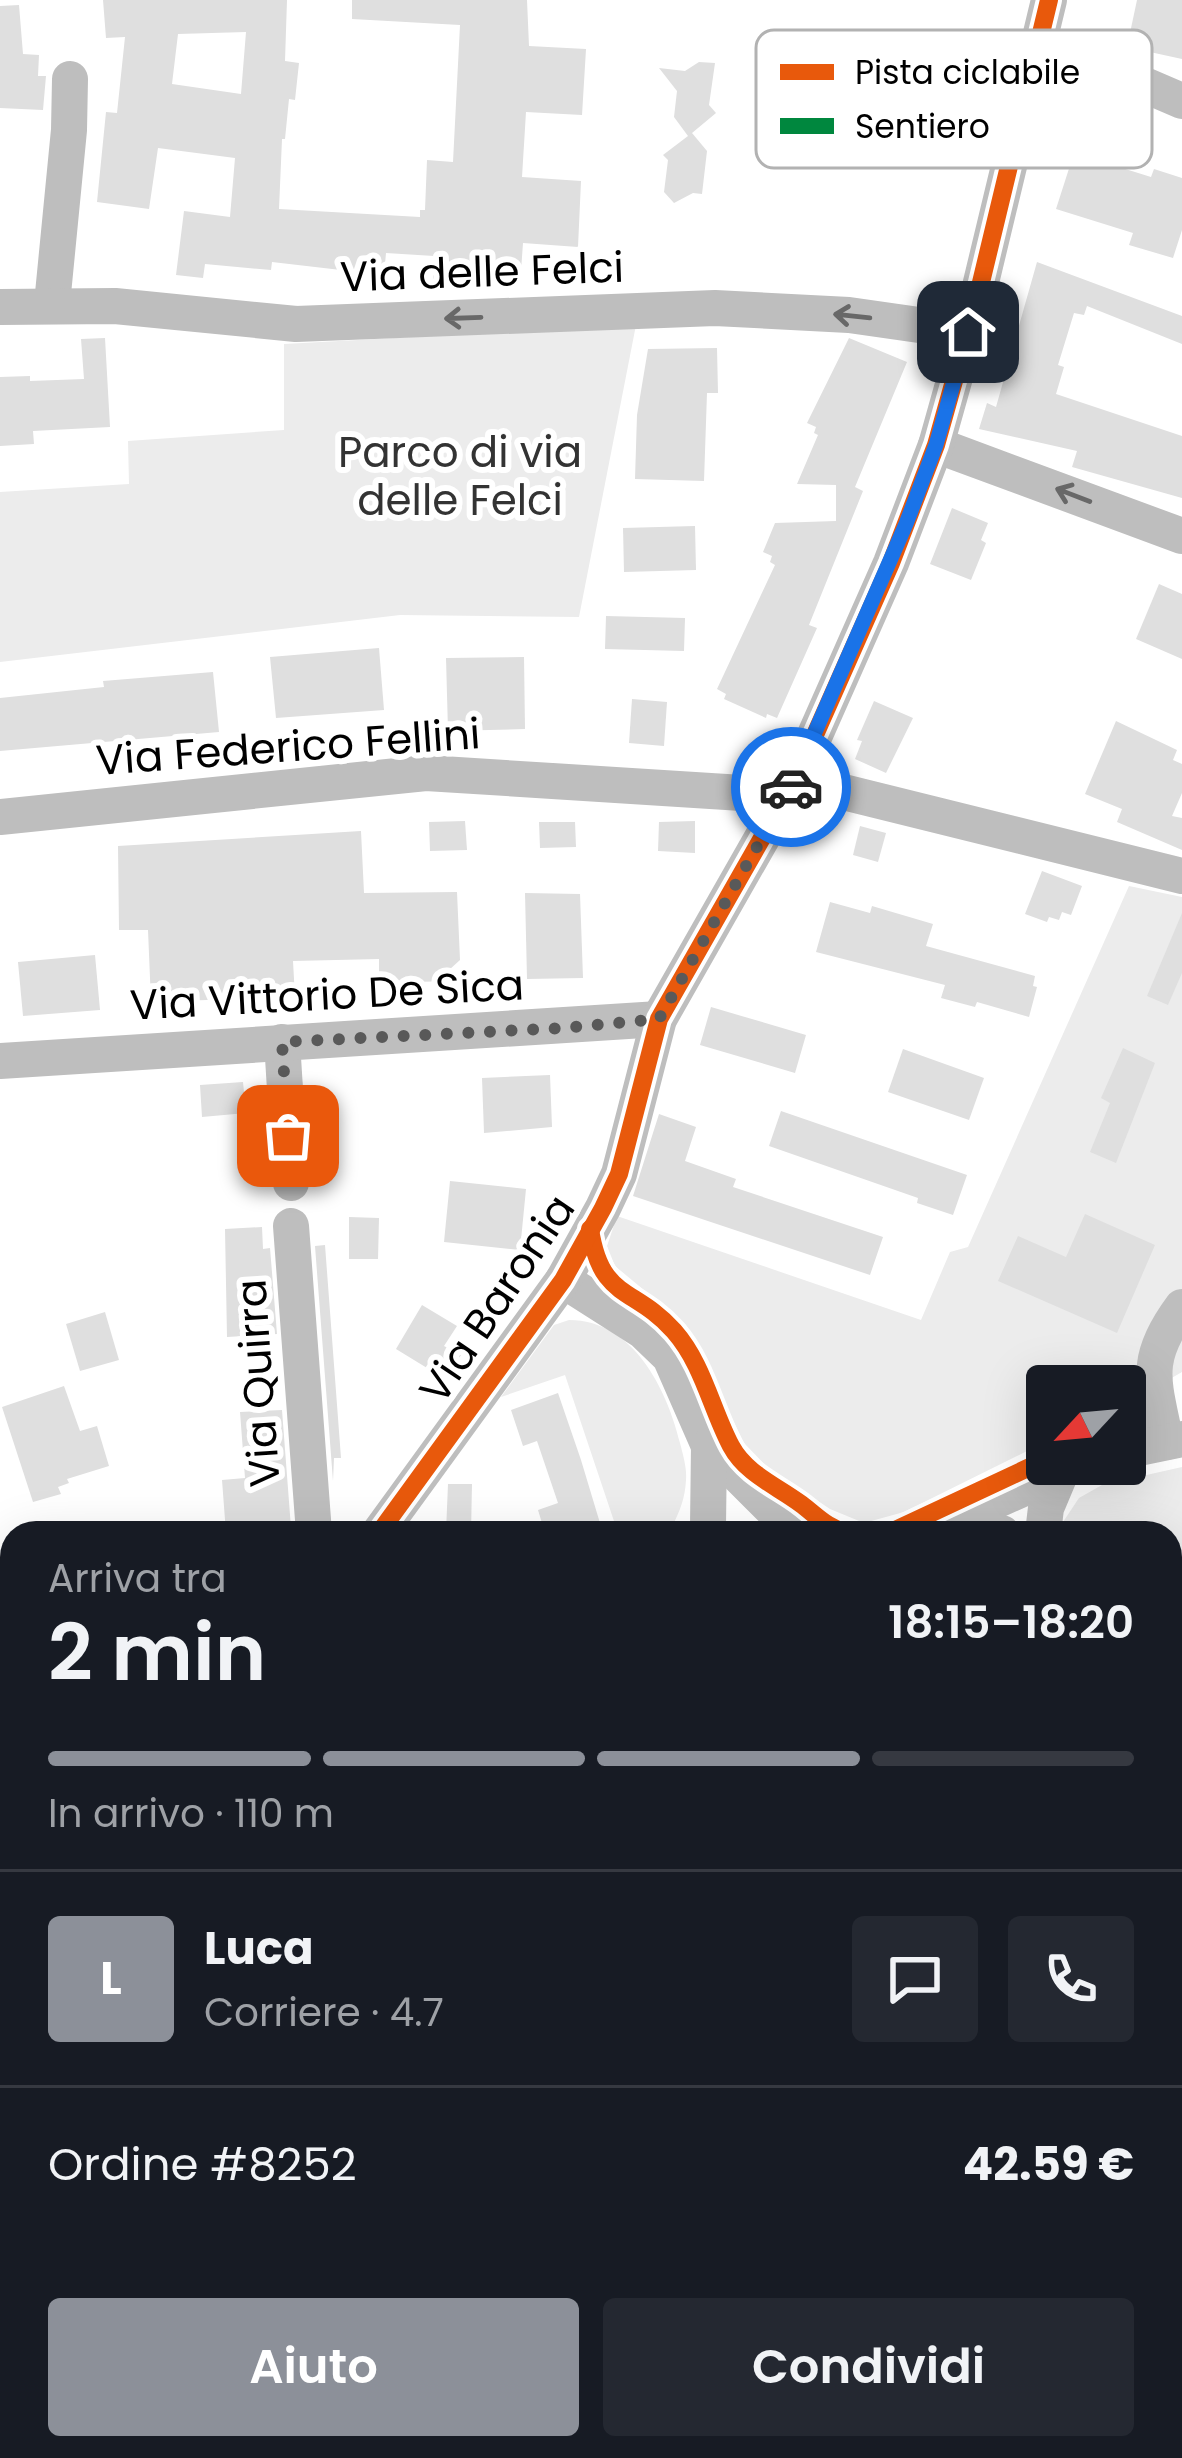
<!DOCTYPE html>
<html lang="it">
<head>
<meta charset="utf-8">
<style>
	body { margin:0; font-family:Poppins,sans-serif; background:#242831; color:#f1f3f6; height:100vh; display:flex; flex-direction:column; font-size:45px; white-space:nowrap }
	* { box-sizing:border-box; margin:0 }
	p { font-size:39px; color:#9ea1a6 }
	.icon { flex:none; width:66px; height:66px; fill:none; stroke:currentColor; stroke-width:2; stroke-linecap:round; stroke-linejoin:round }
	.map { position:relative; flex:1; overflow:hidden }
	.panel { position:absolute; left:0px; top:1521px; width:1182px; height:939px; display:flex; flex-direction:column; background:#171b24; border-radius:36px 36px 0 0; box-shadow:0 12px 48px #0002 }
	.panel>* { flex:none }
	.needle { width:78px; rotate:244deg }
	.tools { position:absolute; left:1026px; top:1365px; display:grid; gap:24px }
	.tools a { display:grid; place-items:center; width:120px; height:120px; border-radius:12px; background:#171b24; box-shadow:0 12px 48px #0002; font-size:60px }
	.pin { position:absolute; display:grid; place-items:center; width:102px; height:102px; color:#fff; margin:-51px; border-radius:24px; box-shadow:0 6px 18px #0006 }
	.courier { position:absolute; display:grid; place-items:center; width:120px; height:120px; margin:-60px; border:9px solid #1a73e8; border-radius:50%; background:#fff; color:#222; box-shadow:0 3px 15px #0007 }
	.summary em { font-style:normal; font-weight:600 }
	.summary div { display:flex; flex-direction:column-reverse }
	.summary { display:flex; align-items:center; justify-content:space-between; height:204px; padding:0 48px }
	h1 { font-size:78px; font-weight:600; line-height:90px }
	.bar { display:grid; grid-template-columns:repeat(4,1fr); gap:18px 12px; align-content:center; height:144px; padding:0 48px }
	.bar i { height:15px; border-radius:9px; background:#363941 }
	.bar .on { background:#8c9099 }
	.bar p { grid-column:span 4 }
	.line { display:flex; align-items:center; gap:30px; padding:0 48px; border-top:3px solid #363941 }
	.line div { flex:1 }
	.round { display:grid; place-items:center; flex:none; width:126px; height:126px; border-radius:12px; background:#242831 }
	.action { display:flex; gap:24px; margin-top:auto; padding:24px 48px }
	.action a { flex:1; height:138px; border-radius:12px; background:#8c9099; color:#fff; font-size:48px; font-weight:600; line-height:138px; text-align:center }
	.action a+a { background:#242831; color:#f1f3f6 }
	.map>svg:first-child { display:block }
</style>
</head>
<body>
<div class="map">
<svg width="1182" height="2458" viewBox="0 0 1182 2458">
	<rect width="100%" height="100%" fill="#fff"/>
	<g fill="#ececec">
		<polygon points="636,325 579,617 400,615 0,662 0,492 129,484 128,441 284,430 284,344"/>
		<polygon points="1129,886 1182,897 1182,1372 1125,1405 1125,1386 1047,1386 1047,1441 904,1512 864,1523 830,1509 767,1467 744,1443 686,1325 615,1266 607,1246 617,1216 921,1320 950,1252 968,1247"/>
		<path d="M569,1320C633,1320 667,1389 680,1443C683,1455 687,1468 686,1480C685,1501 678,1515 669,1533H618L565,1375L501,1397L554,1325Z"/>
		<polygon points="1182,1467 1182,1604 1170,1612 1170,1533 1063,1533 1061,1525 1079,1498 1102,1485"/>
		<polygon points="12,1815 12,2356 0,2342 0,1819"/>
		<polygon points="95,2448 615,2448 626,2458 104,2458"/>
		<polygon points="799,2448 976,2448 985,2458 808,2458"/>
	</g>
	<g fill="#dfdfdf" fill-rule="evenodd">
		<path d="M103,0H287L285,61L299,63L295,100L289,99L285,139H282L279,209L420,217V210H425L427,160L453,162L460,25L352,19V0H527L529,46L586,49L582,115L526,112L522,177L581,181L578,247L523,243L520,285L433,280L434,256L386,253L384,275L272,262L271,270L205,264L203,278L176,275L184,211L230,217L235,158L158,148L149,209L97,202L106,112L117,113L125,37L106,38ZM246,32L241,94L172,84L178,34Z"/>
		<polygon points="1137,0 1182,0 1182,59 1127,47"/>
		<polygon points="19,5 23,54 39,55 38,76 46,76 43,110 0,108 0,6"/>
		<polygon points="699,62 715,63 709,105 716,113 692,133 707,151 702,194 693,193 674,203 664,192 668,160 663,155 688,136 674,117 677,91 659,68 685,71"/>
		<polygon points="1074,153 1151,177 1154,169 1182,178 1182,230 1173,258 1129,245 1133,233 1056,209"/>
		<polygon points="1037,262 1182,316 1182,344 1087,306 1084,315 1074,313 1058,365 1064,367 1056,394 1182,436 1182,498 1072,467 1077,451 979,429 987,403 996,407"/>
		<polygon points="105,338 110,427 33,431 34,444 0,446 0,377 30,376 30,381 84,379 81,339"/>
		<polygon points="849,338 907,362 855,487 863,491 809,625 817,628 777,718 767,714 766,718 724,699 726,694 717,689 775,565 770,562 772,556 763,552 775,523 836,521 836,485 797,484 818,435 814,433 816,427 807,423"/>
		<polygon points="717,348 718,393 707,393 704,481 635,479 637,415 648,349"/>
		<polygon points="952,508 988,523 981,540 986,543 971,580 930,564"/>
		<polygon points="695,526 696,570 624,572 623,528"/>
		<polygon points="1159,584 1182,594 1182,659 1136,639"/>
		<polygon points="606,616 685,618 684,651 605,649"/>
		<polygon points="379,648 384,710 276,718 270,657"/>
		<polygon points="524,657 525,729 448,731 446,658"/>
		<polygon points="213,672 219,732 0,751 0,698 104,687 103,681"/>
		<polygon points="632,699 667,702 664,746 629,743"/>
		<polygon points="874,701 913,718 886,773 855,759 862,741 857,740"/>
		<polygon points="1116,721 1177,750 1173,760 1182,764 1182,793 1172,816 1182,818 1182,850 1117,822 1122,809 1085,794"/>
		<polygon points="465,821 467,850 430,851 429,822"/>
		<polygon points="695,821 695,853 658,851 659,822"/>
		<polygon points="539,822 575,822 576,847 540,848"/>
		<polygon points="860,826 886,833 878,862 853,855"/>
		<polygon points="361,831 364,893 457,892 460,960 449,970 450,981 379,983 379,959 293,961 295,997 151,1002 148,930 119,930 118,846"/>
		<polygon points="1042,871 1082,886 1071,915 1062,912 1059,920 1049,917 1047,922 1025,914"/>
		<polygon points="525,893 580,894 583,978 527,979"/>
		<polygon points="830,902 870,913 872,906 933,924 926,946 1035,976 1033,986 1037,987 1029,1017 977,1002 975,1007 941,998 945,985 816,952"/>
		<polygon points="1182,913 1182,973 1168,1005 1147,996"/>
		<polygon points="95,955 100,1010 23,1016 18,962"/>
		<polygon points="711,1007 806,1035 795,1073 700,1045"/>
		<polygon points="1123,1048 1155,1063 1116,1163 1090,1152 1110,1103 1101,1098"/>
		<polygon points="903,1049 984,1078 969,1120 888,1092"/>
		<polygon points="550,1075 552,1127 484,1133 482,1078"/>
		<polygon points="243,1082 246,1113 202,1117 200,1085"/>
		<polygon points="781,1111 967,1175 953,1215 917,1203 918,1198 769,1146"/>
		<polygon points="659,1114 696,1127 685,1161 736,1179 733,1187 883,1237 870,1275 633,1196"/>
		<polygon points="450,1181 526,1189 520,1250 444,1242"/>
		<polygon points="1085,1214 1155,1245 1117,1333 998,1281 1018,1236 1066,1257"/>
		<polygon points="349,1217 379,1218 378,1259 349,1259"/>
		<polygon points="262,1227 263,1249 270,1248 277,1334 227,1337 225,1229"/>
		<polygon points="325,1245 341,1458 334,1458 333,1481 315,1246"/>
		<polygon points="422,1305 457,1326 444,1346 461,1355 445,1379 396,1349"/>
		<polygon points="105,1312 119,1360 80,1371 66,1324"/>
		<polygon points="64,1386 80,1431 97,1426 109,1466 67,1479 69,1483 58,1487 61,1494 33,1502 2,1407"/>
		<polygon points="558,1393 581,1460 603,1533 545,1533 538,1510 558,1503 537,1441 523,1446 511,1410"/>
		<polygon points="282,1410 291,1528 226,1533 222,1480 245,1478 240,1412"/>
		<polygon points="448,1484 472,1484 471,1533 446,1532"/>
	</g>
	<g fill="none" stroke-linecap="round" stroke-linejoin="round">
		<defs>
			<g id="highway">
				<polyline points="0,2379 12,2393"/>
				<polyline points="0,2431 12,2444"/>
				<polyline points="62,2448 71,2458"/>
			</g>
		</defs>
		<use href="#highway" stroke="#dbdbdb" stroke-width="60"/>
		<g stroke="#bebebe" stroke-width="36">
			<polyline points="1040,40 1182,101"/>
			<polyline points="52,304 69,130 70,79"/>
			<polyline points="0,307 115,306 296,324 715,308 849,315 968,332"/>
			<polyline points="936,445 1182,536"/>
			<polyline points="0,817 426,773 758,794 795,780 1182,876"/>
			<polyline points="282,1042 291,1183"/>
			<polyline points="0,1061 659,1019"/>
			<polyline points="291,1226 314,1533"/>
			<polyline points="563,1280 643,1331 670,1357 709,1446 796,1533"/>
			<path d="M1166,1442C1154,1381 1142,1361 1182,1307"/>
			<polyline points="1125,1451 1182,1439"/>
			<polyline points="954,1520 1002,1533"/>
			<polyline points="708,1526 709,1446"/>
			<polyline points="379,1533 563,1280 603,1208 619,1174 659,1019 795,780 891,563 936,445 977,299 1049,0"/>
			<polyline points="924,1533 1078,1464"/>
			<polyline points="1043,1533 1046,1508 1062,1470"/>
			<polyline points="1170,1714 1182,1727"/>
			<polyline points="0,1797 12,1793"/>
			<polyline points="1170,1836 1182,1824"/>
			<polyline points="639,2448 648,2458"/>
		</g>
		<use href="#highway" stroke="#bebebe" stroke-width="54"/>
		<polyline stroke="#00873e" stroke-width="15" stroke-dasharray="30 15" stroke-linecap="butt" points="0,2298 12,2312"/>
		<defs>
			<g id="cycleway">
				<path d="M590,1229C601,1301 634,1286 674,1331C703,1364 711,1408 731,1446C746,1474 777,1486 801,1504C817,1516 827,1528 847,1533"/>
				<polyline points="379,1533 563,1280 603,1208 619,1174 659,1019 795,780 891,563 936,445 977,299 1049,0"/>
				<polyline points="889,1533 1047,1459"/>
			</g>
		</defs>
		<use href="#cycleway" stroke="#fff" stroke-width="26"/>
		<use href="#cycleway" stroke="#e8590c" stroke-width="18"/>
	</g>
	<defs><path id="oneway-shaft" d="M-6 0H5M1.5-3L5.5 0L1.5 3" fill="none" stroke-width="1.6" stroke-linecap="round" stroke-linejoin="round" transform="scale(3)"/></defs>
	<g stroke="#686868">
		<use href="#oneway-shaft" transform="translate(852 316) rotate(-174)"/>
		<use href="#oneway-shaft" transform="translate(463 318) rotate(178)"/>
		<use href="#oneway-shaft" transform="translate(1073 495) rotate(-159)"/>
	</g>
	<g fill="none" stroke-linecap="round" stroke-linejoin="round">
		<polyline stroke="#595959" stroke-width="12" stroke-dasharray="0 21.6" points="288,1136 282,1042 564,1028 659,1019 791,787"/>
		<polyline stroke="#1a73e8" stroke-width="15" points="791,787 906,524 936,445 968,332"/>
	</g>
	<g text-anchor="middle" dominant-baseline="central" stroke-width="12" stroke-linejoin="round" paint-order="stroke">
		<g font-size="42" fill="#000" stroke="#fff">
			<text transform="translate(482 272) rotate(-2)">Via delle Felci</text>
			<text transform="translate(288 747) rotate(-4)">Via Federico Fellini</text>
			<text transform="translate(327 995) rotate(-3)">Via Vittorio De Sica</text>
			<text transform="translate(497 1299) rotate(-56)">Via Baronia</text>
			<text transform="translate(258 1383) rotate(-94)">Via Quirra</text>
		</g>
		<g font-size="42" fill="#333" stroke="#fff">
			<text x="460" y="452">Parco di via<tspan x="460" dy="48">delle Felci</tspan></text>
		</g>
	</g>
	<rect x="756" y="30" width="396" height="138" rx="18" fill="#fff" stroke="#b2b2b2" stroke-width="3"/>
	<rect x="780" y="64" width="54" height="16" fill="#e8590c"/>
	<rect x="780" y="118" width="54" height="16" fill="#00873e"/>
	<g font-size="33" fill="#000">
		<text x="855" y="84">Pista ciclabile</text>
		<text x="855" y="138">Sentiero</text>
	</g>
</svg>
<div class="tools">
<a><svg class="needle" viewBox="-14 -14 28 28"><path d="M0-13l5 13h-10z" fill="#e53935"/><path d="M0 13l5-13h-10z" fill="#9ea1a6"/></svg></a>
</div>
<div class="pin" style="left:288px;top:1136px;background:#ea580c"><svg class="icon" aria-label="bag" viewBox="0 0 24 24"><path d="M5 8h14l-1 12H6zM9 8a3 3 0 0 1 6 0"/></svg></div>
<div class="pin" style="left:968px;top:332px;background:#1f2937"><svg class="icon" aria-label="home" viewBox="0 0 24 24"><path d="M3 11l9-7 9 7M6 9v11h12V9"/></svg></div>
<div class="courier" style="left:791px;top:787px"><svg class="icon" aria-label="car" viewBox="0 0 24 24"><path d="M5 17H2v-5l4-1 3-4h7l3 4 3 1v5h-3M9 17h6M6 11h13"/><circle cx="7" cy="17" r="2"/><circle cx="17" cy="17" r="2"/></svg></div>
<section class="panel">
<div class="summary"><div><h1>2 min</h1><p>Arriva tra</p></div><em>18:15–18:20</em></div>
<div class="bar"><i class="on"></i><i class="on"></i><i class="on"></i><i></i><p>In arrivo · 110 m</p></div>
<div class="line" style="height:216px"><b class="round" style="background:#8c9099;color:#fff">L</b><div><b>Luca</b><p>Corriere · 4.7</p></div><a class="round"><svg class="icon" aria-label="chat" viewBox="0 0 24 24"><path d="M4 5h16v11H9l-5 4z"/></svg></a><a class="round"><svg class="icon" aria-label="phone" viewBox="0 0 24 24"><path d="M5 4h4l2 5-3 2q2 4 5 5l2-3 5 2v4C11 20 4 13 5 4z"/></svg></a></div>
<div class="line" style="height:156px"><div>Ordine #8252</div><b>42.59 €</b></div>
<div class="action"><a>Aiuto</a><a>Condividi</a></div>
</section>
</div>
</body>
</html>
